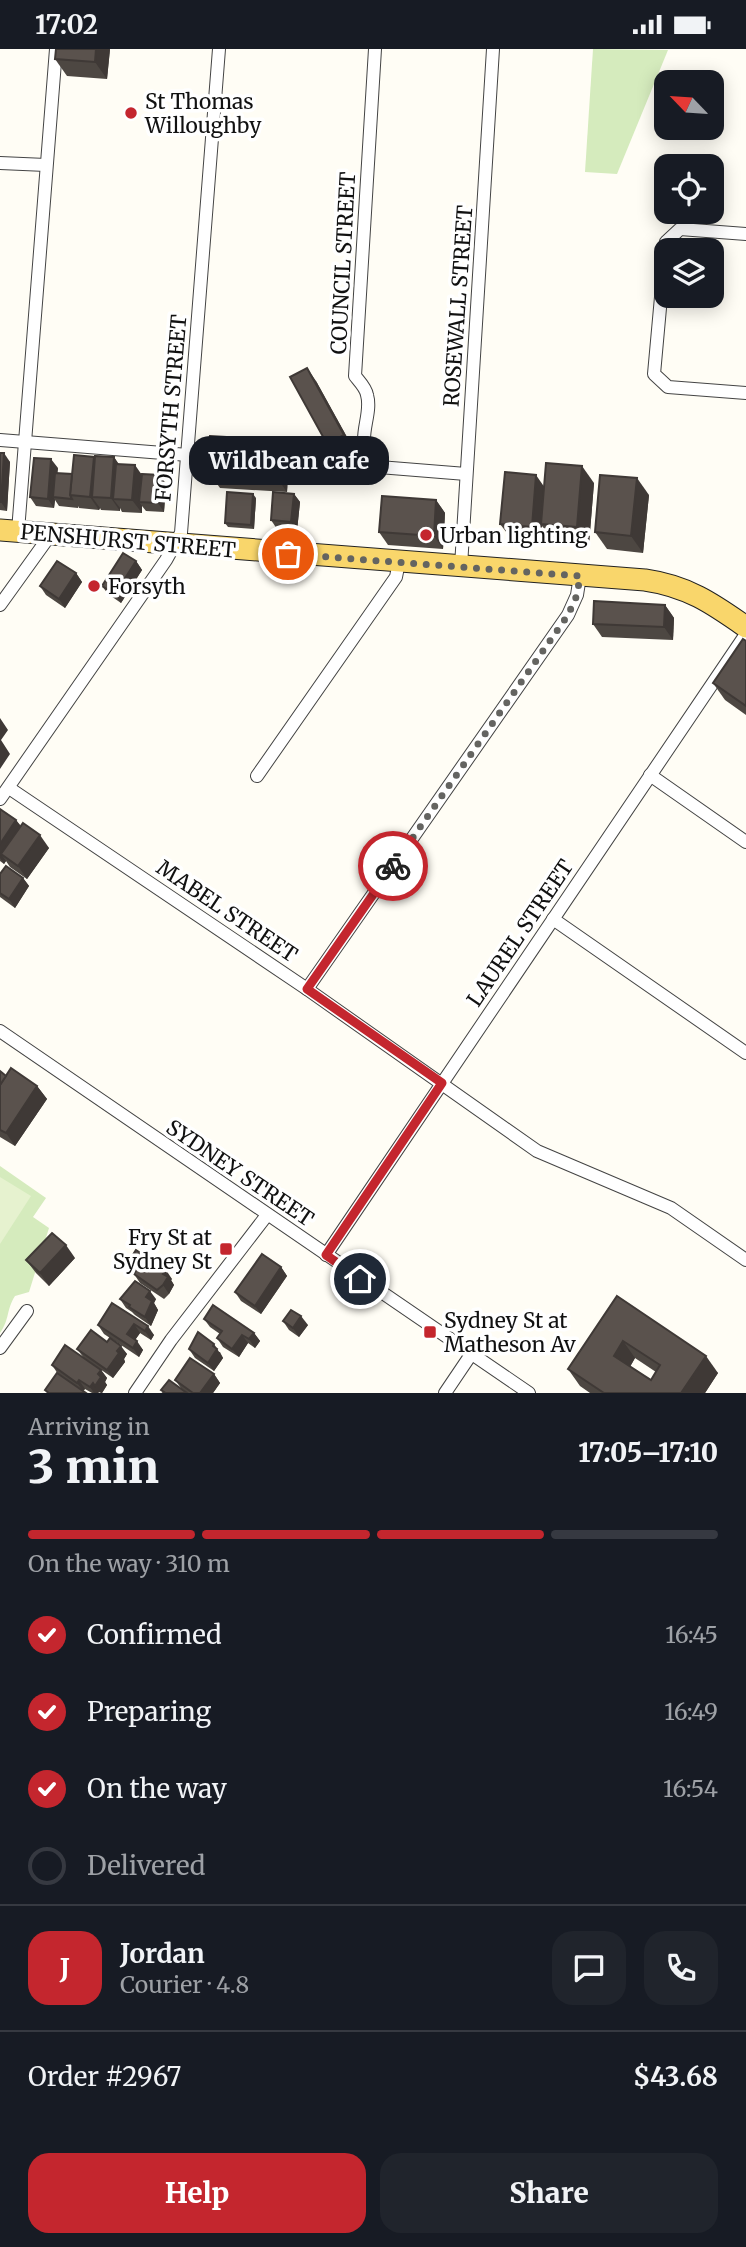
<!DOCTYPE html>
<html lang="en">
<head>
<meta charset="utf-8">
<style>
	body { margin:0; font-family:Merriweather,serif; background:#20242c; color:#f1f3f6; height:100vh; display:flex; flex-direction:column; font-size:26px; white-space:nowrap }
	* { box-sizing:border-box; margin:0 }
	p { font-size:23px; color:#9ea1a6 }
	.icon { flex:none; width:38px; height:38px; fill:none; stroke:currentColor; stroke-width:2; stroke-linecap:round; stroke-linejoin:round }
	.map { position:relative; height:1344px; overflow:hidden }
	.panel { display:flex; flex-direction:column; background:#171b24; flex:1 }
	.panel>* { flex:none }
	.needle { width:46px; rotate:295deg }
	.fabs { position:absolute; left:654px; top:21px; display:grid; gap:14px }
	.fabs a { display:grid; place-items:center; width:70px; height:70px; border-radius:14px; background:#171b24; box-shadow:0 4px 18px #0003; font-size:35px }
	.pin { position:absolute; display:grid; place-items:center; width:60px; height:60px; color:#fff; margin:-30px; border:4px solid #fff; border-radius:50%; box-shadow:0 2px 7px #0007 }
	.courier { position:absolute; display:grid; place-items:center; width:70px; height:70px; margin:-35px; border:5px solid #c4262e; border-radius:50%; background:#fff; color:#222; box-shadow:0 2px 9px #0007 }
	.bubble { position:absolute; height:49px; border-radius:21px; background:#171b24; box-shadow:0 4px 18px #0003; font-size:23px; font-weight:800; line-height:49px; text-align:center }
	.headline em { font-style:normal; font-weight:800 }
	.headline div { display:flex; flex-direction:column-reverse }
	.headline { display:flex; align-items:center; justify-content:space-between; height:119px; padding:0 28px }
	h1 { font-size:46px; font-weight:800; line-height:52px }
	.bar { display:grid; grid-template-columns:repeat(4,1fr); gap:10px 7px; align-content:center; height:84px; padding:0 28px }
	.bar i { height:9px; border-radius:5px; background:#363941 }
	.bar .current { background:#c4262e }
	.bar p { grid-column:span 4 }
	.line { display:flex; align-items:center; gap:18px; padding:0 28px; border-top:2px solid #363941 }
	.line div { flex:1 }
	.round { display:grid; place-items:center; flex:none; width:74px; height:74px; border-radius:21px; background:#20242c }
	ol { padding:0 28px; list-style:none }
	li { display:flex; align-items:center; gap:21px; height:77px }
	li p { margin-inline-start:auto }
	li .icon { padding:7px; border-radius:50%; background:#c4262e; color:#fff; stroke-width:4 }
	li:last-child { color:#9ea1a6 }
	li i { width:38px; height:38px; border:4px solid #363941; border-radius:50% }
	.cta { display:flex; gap:14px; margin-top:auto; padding:14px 28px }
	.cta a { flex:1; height:80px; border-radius:21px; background:#c4262e; color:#fff; font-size:28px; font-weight:800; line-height:80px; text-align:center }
	.cta a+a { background:#20242c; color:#f1f3f6 }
	.status { display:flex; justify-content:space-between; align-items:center; height:49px; padding:0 35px; background:#171b24; direction:ltr }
	.status svg { height:19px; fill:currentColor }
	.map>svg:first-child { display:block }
</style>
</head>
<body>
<div class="status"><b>17:02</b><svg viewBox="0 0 49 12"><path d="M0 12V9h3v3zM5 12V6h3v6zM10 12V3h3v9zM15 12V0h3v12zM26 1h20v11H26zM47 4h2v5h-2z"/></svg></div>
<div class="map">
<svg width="746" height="1344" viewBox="0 0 746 1344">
	<rect width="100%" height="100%" fill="#fffdf5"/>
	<g fill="#d5ebbd">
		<polygon points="593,0 668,1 617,125 585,123"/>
		<path d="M0,1117L46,1149L33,1168L49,1179L29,1243L15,1247C6,1261 10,1270 0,1284Z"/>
	</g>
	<polygon fill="#e6f2cf" points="0,1128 31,1147 0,1195"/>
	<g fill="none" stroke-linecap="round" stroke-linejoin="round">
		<defs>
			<g id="street">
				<path d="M375,0L355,327C359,332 366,339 367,346C374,369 349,399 379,418L466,425"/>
				<polyline points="0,114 46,116"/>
				<polyline points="746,185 680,180 666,193 654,325 668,338 746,344"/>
				<polyline points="0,391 188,406"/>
				<polyline points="18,482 56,0"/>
				<polyline points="461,517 493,0"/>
				<polyline points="0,556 51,485"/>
				<polyline points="650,726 746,793"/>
				<polyline points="257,727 396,528 399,513"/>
				<polyline points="9,739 307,940 537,1102 671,1159 746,1211"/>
				<polyline points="0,750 166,511 181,484 219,0"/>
				<polyline points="553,870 746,1004"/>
				<polyline points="307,940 568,566 577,546 580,527"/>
				<polyline points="0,982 529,1344"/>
				<polyline points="326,1206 746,585"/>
				<polyline points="0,1299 27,1262"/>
				<polyline points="135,1344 171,1291 267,1166"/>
				<polyline points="445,1344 472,1304"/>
			</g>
			<path id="primary" d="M0,481L645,531C687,537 712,554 746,578"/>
		</defs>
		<use href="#street" stroke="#444" stroke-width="14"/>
		<use href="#primary" stroke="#222" stroke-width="23"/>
		<use href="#street" stroke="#fff" stroke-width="12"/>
		<use href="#primary" stroke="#f9d66b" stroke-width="21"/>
	</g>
	<g fill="#4d4742" fill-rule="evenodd">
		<polygon points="110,0 107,30 67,27 55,10"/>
		<polygon points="316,332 353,399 336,408 327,395"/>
		<polygon points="0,404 10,413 7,462 0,461"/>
		<polygon points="114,408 118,415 166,435 164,463 146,462 142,457 142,464 122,463 120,459 120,462 101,461 100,459 99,461 79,459 78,457 78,459 59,457 55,451 54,459 36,457 30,448 58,419 57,424 72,425 95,410"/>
		<polygon points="289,408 287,443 220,439 208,422"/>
		<polygon points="594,434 589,495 553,492 542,477 541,491 510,488 500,475 544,437"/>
		<polygon points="294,445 300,453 297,482 277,480 271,471"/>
		<polygon points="649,446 643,504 607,500 595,483"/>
		<polygon points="256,449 254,480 228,478 225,474"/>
		<polygon points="436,451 445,464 443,500 388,496 379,483"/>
		<polygon points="136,512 142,521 121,554 108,545 102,537"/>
		<polygon points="76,524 82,533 65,559 46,546 40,537"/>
		<polygon points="665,556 674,569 673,591 602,588 593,575"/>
		<polygon points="746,592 746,666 725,651 713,634"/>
		<polygon points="0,760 16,771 21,777 49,799 27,830 10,818 6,812 4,815 0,812"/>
		<polygon points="0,825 23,829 29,837 15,859 0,848"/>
		<polygon points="0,1022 6,1027 37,1037 47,1050 15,1097 0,1088"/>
		<polygon points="75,1209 49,1237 36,1224 26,1211"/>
		<polygon points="129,1212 172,1230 171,1231 174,1236 169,1245 164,1250 140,1234 134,1225 136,1221"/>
		<polygon points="281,1218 287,1227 261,1265 241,1252 235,1243"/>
		<path d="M617,1247L718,1324L705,1344H590L580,1337L568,1320ZM635,1309L656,1323L651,1331L630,1318Z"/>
		<polygon points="120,1250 156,1250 154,1254 158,1261 151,1277 135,1266 132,1263 126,1259"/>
		<polygon points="112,1254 154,1286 151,1291 140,1284 135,1291 143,1301 139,1308 112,1290 127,1305 124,1310 125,1313 113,1329 84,1309 77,1300 107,1293 110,1289 104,1285 98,1276"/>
		<polygon points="204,1270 254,1284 260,1292 255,1299 248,1294 239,1308 223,1298 217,1289 220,1285 210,1278"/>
		<polygon points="283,1272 308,1276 299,1288 289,1281"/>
		<polygon points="189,1300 220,1303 223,1309 214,1322 195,1309"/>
		<polygon points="52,1316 101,1321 107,1329 105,1333 107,1336 102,1344 99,1343 98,1344 92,1344 85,1340 83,1342 86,1344 47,1344 45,1341 58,1325"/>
		<polygon points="214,1325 220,1334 213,1344 187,1344 181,1339 175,1331"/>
	</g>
	<g fill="#3f3936">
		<polygon points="96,0 110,0 107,30 95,13"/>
		<polygon points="307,319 316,332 353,399 344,386"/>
		<polygon points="278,391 289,408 287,443 275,426"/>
		<polygon points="4,404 10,413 7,462 1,453"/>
		<polygon points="94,408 103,421 92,448 100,459 99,461 90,448"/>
		<polygon points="114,408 123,421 113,450 120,459 120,462 111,449"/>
		<polygon points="51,410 58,419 55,448 53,448 55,451 54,459 48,450"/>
		<polygon points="135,416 144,429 139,453 142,457 142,464 132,451"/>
		<polygon points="582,417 594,434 589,495 577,478"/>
		<polygon points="160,426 166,435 164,463 158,454"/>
		<polygon points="536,426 545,439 541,475 542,477 541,491 532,478"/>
		<polygon points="637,429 649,446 643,504 631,487"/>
		<polygon points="253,445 256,449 254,480 251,476"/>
		<polygon points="294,445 300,453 297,482 291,473"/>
		<polygon points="436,451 445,464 443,500 434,487"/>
		<polygon points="136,512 142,521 121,554 115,545"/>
		<polygon points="76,524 82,533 65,559 59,550"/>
		<polygon points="665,556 674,569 673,591 664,578"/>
		<polygon points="0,669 8,681 1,691 10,705 0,720"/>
		<polygon points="16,771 25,784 1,805 6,812 4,815 0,809 0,795"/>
		<polygon points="40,786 49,799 27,830 18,817"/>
		<polygon points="23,829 29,837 15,859 9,850"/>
		<polygon points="37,1037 47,1050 15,1097 6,1084"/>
		<polygon points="66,1196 75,1209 49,1237 40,1224"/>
		<polygon points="281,1218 287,1227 261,1265 255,1257"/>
		<polygon points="166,1221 172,1230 171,1231 174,1236 169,1245 163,1236 163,1225"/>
		<polygon points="150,1242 156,1250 154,1254 158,1261 151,1277 145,1268 146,1248"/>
		<polygon points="301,1267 308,1276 299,1288 293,1279"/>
		<polygon points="134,1275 140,1284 133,1294 127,1285"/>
		<polygon points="148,1277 154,1286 151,1291 145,1282"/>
		<polygon points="254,1284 260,1292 255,1299 249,1290"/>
		<polygon points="242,1286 248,1294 239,1308 232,1300"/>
		<polygon points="137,1292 143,1301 139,1308 133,1299"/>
		<polygon points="623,1292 635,1309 626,1324 614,1307"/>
		<polygon points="214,1295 223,1309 214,1322 208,1314"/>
		<polygon points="121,1297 127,1305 124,1310 125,1313 113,1329 107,1321"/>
		<polygon points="706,1307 718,1324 705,1344 681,1344"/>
		<polygon points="101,1321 107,1329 105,1333 107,1336 102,1344 99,1343 98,1344 94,1344 90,1338"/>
		<polygon points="214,1325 220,1334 213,1344 200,1344"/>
		<polygon points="79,1331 85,1340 83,1342 77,1334"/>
	</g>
	<g fill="#5a524d" stroke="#3f3936" stroke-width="2" fill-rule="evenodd">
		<polygon points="56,0 96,0 95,13 55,10"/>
		<polygon points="307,319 344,386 327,395 290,328"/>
		<polygon points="210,387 278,391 275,426 208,422"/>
		<polygon points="0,404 4,404 1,453 0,453"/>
		<polygon points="74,406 94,408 90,448 70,446"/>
		<polygon points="95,407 114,408 111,449 92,448"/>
		<polygon points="34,409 51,410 48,450 30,448"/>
		<polygon points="546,414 582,417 577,478 541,475"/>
		<polygon points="116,415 135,416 132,451 113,450"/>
		<polygon points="505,423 536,426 532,478 500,475"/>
		<polygon points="55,424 72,425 70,446 72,450 53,448"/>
		<polygon points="142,425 160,426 158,454 139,453"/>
		<polygon points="600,426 637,429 631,487 595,483"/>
		<polygon points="227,443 253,445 251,476 225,474"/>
		<polygon points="273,443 294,445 291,473 271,471"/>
		<polygon points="382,447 436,451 434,487 379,483"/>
		<polygon points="123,504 136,512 115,545 102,537"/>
		<polygon points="57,512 76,524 59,550 40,537"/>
		<polygon points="594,552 665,556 664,578 593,575"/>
		<polygon points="743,590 746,592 746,657 713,634"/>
		<polygon points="0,760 16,771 0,795"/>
		<polygon points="23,774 40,786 18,817 1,805"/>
		<polygon points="6,817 23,829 9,850 0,844 0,825"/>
		<polygon points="11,1019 37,1037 6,1084 0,1081 0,1036"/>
		<polygon points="0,1022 6,1027 0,1036"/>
		<polygon points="52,1184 66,1196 40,1224 26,1211"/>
		<polygon points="136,1201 166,1221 163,1225 168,1228 163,1236 157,1241 134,1225 138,1218 129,1212"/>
		<polygon points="262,1205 281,1218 255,1257 235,1243"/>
		<polygon points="135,1232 150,1242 146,1248 152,1252 145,1268 129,1258 130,1256 120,1250"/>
		<path d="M617,1247L706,1307L681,1344H604L568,1320ZM623,1292L660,1316L651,1331L614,1307Z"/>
		<polygon points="112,1254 148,1277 145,1282 134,1275 127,1285 137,1292 133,1299 98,1276"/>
		<polygon points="213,1256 254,1284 249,1290 242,1286 232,1300 217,1289 222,1282 204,1270"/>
		<polygon points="291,1261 301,1267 293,1279 283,1272"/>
		<polygon points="91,1281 107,1293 110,1289 121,1297 117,1302 119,1304 107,1321 77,1300"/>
		<polygon points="198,1283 214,1295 213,1297 217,1300 208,1314 189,1300"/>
		<polygon points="65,1296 101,1321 98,1325 101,1328 95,1337 93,1334 90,1338 79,1331 77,1334 52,1316"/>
		<polygon points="190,1309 214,1325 200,1344 193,1344 175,1331"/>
		<polygon points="57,1324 86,1344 49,1344 45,1341"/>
		<polygon points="169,1331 187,1344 163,1344 164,1343 161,1341"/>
	</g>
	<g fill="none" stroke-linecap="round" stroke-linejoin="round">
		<polyline stroke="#646461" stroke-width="7" stroke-dasharray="0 12.6" points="288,505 580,527 577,546 568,566 393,817"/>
		<polyline stroke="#c4262e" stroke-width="9" points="360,1230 326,1206 442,1034 307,940 393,817"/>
	</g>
	<g fill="#c4262e" stroke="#fff" stroke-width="2.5">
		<circle cx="131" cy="64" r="7"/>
		<circle cx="426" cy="486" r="7"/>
		<circle cx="94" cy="537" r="7"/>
		<rect x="219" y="1193" width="14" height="14" rx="3.5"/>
		<rect x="423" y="1276" width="14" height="14" rx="3.5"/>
	</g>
	<g text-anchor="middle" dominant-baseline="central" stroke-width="7" stroke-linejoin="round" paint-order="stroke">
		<g font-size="21" fill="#111" stroke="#fff" text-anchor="start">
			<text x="145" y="52">St Thomas<tspan x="145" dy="24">Willoughby</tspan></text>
			<text x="440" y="486">Urban lighting</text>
			<text x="108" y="537">Forsyth</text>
			<text x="212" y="1188" text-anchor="end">Fry St at<tspan x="212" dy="24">Sydney St</tspan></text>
			<text x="444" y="1271">Sydney St at<tspan x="444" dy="24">Matheson Av</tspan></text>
		</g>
		<g font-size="21" fill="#111" stroke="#fff">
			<text transform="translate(343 214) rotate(-87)">COUNCIL STREET</text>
			<text transform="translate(458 257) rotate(-86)">ROSEWALL STREET</text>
			<text transform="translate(171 359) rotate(-85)">FORSYTH STREET</text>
			<text transform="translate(128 492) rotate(5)">PENSHURST STREET</text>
			<text transform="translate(227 862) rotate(34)">MABEL STREET</text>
			<text transform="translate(520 884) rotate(-56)">LAUREL STREET</text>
			<text transform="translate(240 1124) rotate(34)">SYDNEY STREET</text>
		</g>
	</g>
</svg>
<div class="fabs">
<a><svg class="needle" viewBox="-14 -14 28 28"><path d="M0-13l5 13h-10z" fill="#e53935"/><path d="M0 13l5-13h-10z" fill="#9ea1a6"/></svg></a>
<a><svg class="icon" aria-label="locate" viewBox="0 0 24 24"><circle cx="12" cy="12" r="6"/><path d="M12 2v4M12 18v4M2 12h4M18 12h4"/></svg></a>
<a><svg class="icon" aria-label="layers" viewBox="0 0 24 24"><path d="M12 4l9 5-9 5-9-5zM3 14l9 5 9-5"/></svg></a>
</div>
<div class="pin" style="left:288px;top:505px;background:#ea580c"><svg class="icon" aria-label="bag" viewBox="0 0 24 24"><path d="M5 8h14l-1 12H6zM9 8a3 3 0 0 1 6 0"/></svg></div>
<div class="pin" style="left:360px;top:1230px;background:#1f2937"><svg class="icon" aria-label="home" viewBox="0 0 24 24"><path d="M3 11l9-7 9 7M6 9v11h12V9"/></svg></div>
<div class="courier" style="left:393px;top:817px"><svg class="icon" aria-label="bike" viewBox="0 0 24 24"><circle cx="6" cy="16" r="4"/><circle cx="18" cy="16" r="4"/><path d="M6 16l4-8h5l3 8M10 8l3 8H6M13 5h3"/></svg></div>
<div class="bubble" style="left:189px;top:387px;width:200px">Wildbean cafe</div>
</div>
<section class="panel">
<div class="headline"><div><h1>3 min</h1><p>Arriving in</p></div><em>17:05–17:10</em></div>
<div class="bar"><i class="current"></i><i class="current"></i><i class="current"></i><i></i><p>On the way · 310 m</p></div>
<ol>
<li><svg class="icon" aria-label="check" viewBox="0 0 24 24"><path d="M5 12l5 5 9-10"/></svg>Confirmed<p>16:45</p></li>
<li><svg class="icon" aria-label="check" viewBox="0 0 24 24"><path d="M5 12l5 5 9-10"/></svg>Preparing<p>16:49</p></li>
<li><svg class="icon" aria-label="check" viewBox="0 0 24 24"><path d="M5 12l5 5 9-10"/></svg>On the way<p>16:54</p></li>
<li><i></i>Delivered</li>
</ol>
<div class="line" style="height:126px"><b class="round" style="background:#c4262e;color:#fff">J</b><div><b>Jordan</b><p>Courier · 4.8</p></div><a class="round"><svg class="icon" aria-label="chat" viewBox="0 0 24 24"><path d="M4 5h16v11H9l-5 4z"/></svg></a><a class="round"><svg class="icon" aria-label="phone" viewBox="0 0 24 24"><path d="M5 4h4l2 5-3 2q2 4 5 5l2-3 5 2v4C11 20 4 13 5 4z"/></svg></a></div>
<div class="line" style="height:91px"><div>Order #2967</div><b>$43.68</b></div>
<div class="cta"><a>Help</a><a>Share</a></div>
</section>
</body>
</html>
